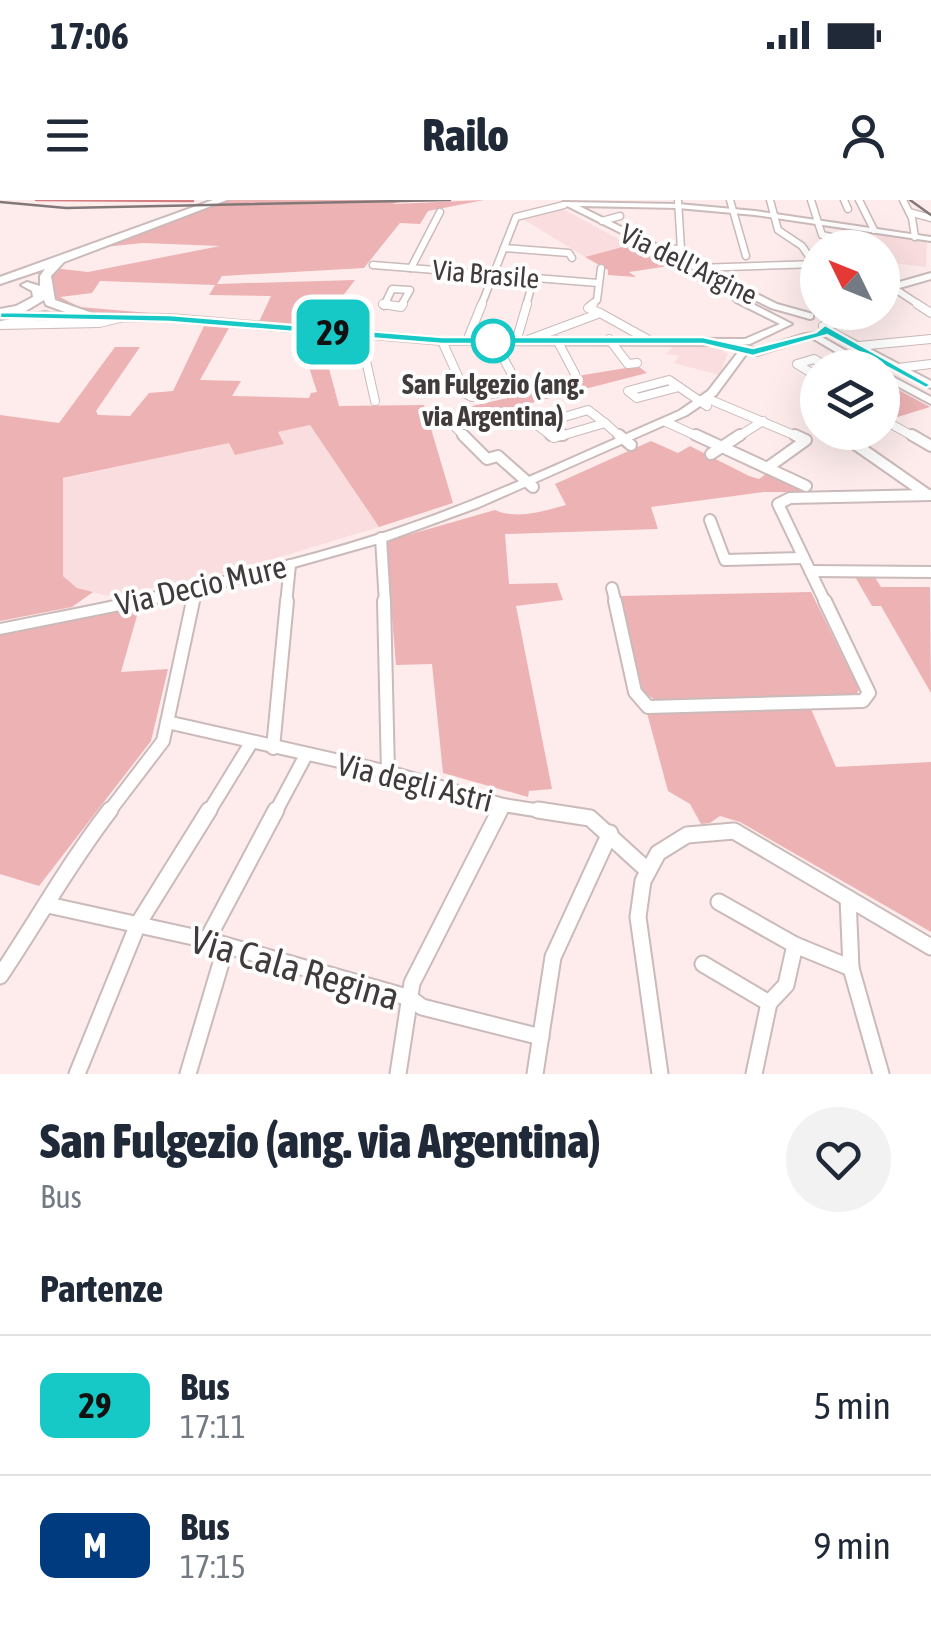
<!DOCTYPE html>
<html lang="it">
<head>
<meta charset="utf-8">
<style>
  :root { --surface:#fff; --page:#f2f2f3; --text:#1f2937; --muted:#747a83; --line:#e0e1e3 }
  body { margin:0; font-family:"Asap Condensed",sans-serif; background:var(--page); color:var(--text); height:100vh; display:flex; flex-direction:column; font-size:38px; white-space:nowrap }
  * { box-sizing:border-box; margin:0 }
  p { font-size:32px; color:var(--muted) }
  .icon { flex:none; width:55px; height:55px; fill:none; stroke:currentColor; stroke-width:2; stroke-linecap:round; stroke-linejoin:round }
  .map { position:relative; height:874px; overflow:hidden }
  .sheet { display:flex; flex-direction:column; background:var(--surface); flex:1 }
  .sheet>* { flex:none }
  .badge { padding:0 20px; border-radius:15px; font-size:35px; line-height:65px }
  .needle { width:65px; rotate:313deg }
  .buttons { position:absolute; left:800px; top:30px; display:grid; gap:20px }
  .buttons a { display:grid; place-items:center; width:100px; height:100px; border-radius:50%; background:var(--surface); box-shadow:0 10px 40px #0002; font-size:50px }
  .map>.badge { position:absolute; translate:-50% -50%; box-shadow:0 0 0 5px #fff }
  h2 { padding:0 40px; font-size:38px; line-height:90px }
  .round { display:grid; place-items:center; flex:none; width:105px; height:105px; border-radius:52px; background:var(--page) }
  .head { display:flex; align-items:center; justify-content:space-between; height:170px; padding:0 40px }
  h1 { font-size:48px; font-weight:800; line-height:75px }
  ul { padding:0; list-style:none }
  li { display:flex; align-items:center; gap:30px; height:140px; padding:0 40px; border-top:2px solid var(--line) }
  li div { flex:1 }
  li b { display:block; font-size:38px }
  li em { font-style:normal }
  li .badge { min-width:110px; font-weight:700; text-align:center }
  .status { display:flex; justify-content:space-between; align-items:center; height:70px; padding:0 50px; background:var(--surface); direction:ltr }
  .status svg { height:28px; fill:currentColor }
  header { display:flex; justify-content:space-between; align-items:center; height:130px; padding:0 40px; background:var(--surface); font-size:45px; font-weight:800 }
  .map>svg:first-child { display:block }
</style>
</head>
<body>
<div class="status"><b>17:06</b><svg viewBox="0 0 49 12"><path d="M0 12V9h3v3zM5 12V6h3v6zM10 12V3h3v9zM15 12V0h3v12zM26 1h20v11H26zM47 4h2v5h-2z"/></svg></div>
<header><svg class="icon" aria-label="menu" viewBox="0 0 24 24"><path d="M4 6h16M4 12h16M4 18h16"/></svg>Railo<svg class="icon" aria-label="person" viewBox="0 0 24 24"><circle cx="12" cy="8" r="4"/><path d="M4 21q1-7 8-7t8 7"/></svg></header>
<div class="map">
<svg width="931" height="874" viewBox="0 0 931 874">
  <rect width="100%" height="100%" fill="#feecec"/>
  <g fill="#fadedf">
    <polygon points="561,8 630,45 585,57 523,19"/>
    <polygon points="847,26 927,39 926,67 883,62 882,48 853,47 847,40"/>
    <polygon points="674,145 718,148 728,154 719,175 674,163 679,156 666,154"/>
    <polygon points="310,225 379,327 207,379 106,396 77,388 63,376 62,279"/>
  </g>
  <g fill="#edb2b4">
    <polygon points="225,0 405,0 392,4 484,0 428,11 420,24 400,23 364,68 222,76 217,84 355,80 318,128 259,122 271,96 209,95 215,85 100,81 92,93 60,97 79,107 150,113 142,114 74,111 52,101 47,74 53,68 88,72 220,46 143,43 104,47"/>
    <polygon points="630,45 669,66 629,72 636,77 608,75 608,70 585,57"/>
    <polygon points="204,126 229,128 200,180 241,181 232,196 309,198 311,193 317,192 298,133 320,135 339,206 424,205 453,303 379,327 310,225 278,232 284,244 235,255 229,243 63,278 63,376 77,388 93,392 72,407 0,421 0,215 59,223 115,147 140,147 96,211 98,215 130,216 149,193 173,191"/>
    <polygon points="638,166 647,173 534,202 518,211 484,218 472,206 530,193 529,184"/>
    <polygon points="893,187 930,207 891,219 883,214 883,190"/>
    <path d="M 651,241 L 678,253 L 690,246 L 749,276 L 759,279 L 769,272 L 813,292 L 764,292 L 651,307 L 658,329 L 505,334 L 509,384 L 557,383 L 563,400 L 516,406 L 552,589 L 529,591 L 528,597 L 443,573 L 432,464 L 396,465 L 386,345 L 390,340 L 495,310 C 517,320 543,311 566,305 L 555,284 Z"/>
    <polygon points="873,374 881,387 930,387 931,493 881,406 872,406 854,375"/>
    <polygon points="811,392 859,489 856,496 658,502 643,492 620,396"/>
    <polygon points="140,405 121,472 168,469 151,541 39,686 0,674 0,432"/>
    <polygon points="811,509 836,567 931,562 931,732 740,622 720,616 710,623 701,624 690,604 668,591 647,513"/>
  </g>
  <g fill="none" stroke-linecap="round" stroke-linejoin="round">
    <polyline stroke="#d57c81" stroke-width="2.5" points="36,0 193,1"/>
    <defs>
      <g id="street-far4">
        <polyline points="730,0 746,56"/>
        <polyline points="770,0 778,30 802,46 814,64"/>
        <polyline points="811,0 822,35 839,39 848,48"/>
        <polyline points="844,0 848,9"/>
        <polyline points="859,0 874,30"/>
        <polyline points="903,0 912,18 915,37"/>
        <polyline points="909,12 931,18"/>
        <polyline points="602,21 620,16"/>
        <polyline points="504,48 569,53 572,58"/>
        <polyline points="656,48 681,49 678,0"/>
        <polyline points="373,65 598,83"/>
        <polyline points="411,68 440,12"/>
        <polyline points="697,68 818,64"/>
        <polyline points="882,73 892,87 921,106"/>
        <polyline points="384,106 392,89 410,90 401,106"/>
        <polyline points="481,106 516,17 564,5"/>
        <polyline points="526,106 534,77"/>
        <polyline points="590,106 597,100 601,68"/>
      </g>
      <g id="street-far3">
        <polyline points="383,104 401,107 403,104"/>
        <polyline points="593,104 588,108 600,113"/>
        <polyline points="917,104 931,113"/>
        <polyline points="0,125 99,123 124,117"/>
        <polyline points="823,126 871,116"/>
        <polyline points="360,134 375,201"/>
        <polyline points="518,135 527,104"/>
        <polyline points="609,139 628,164 637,163"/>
        <polyline points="528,140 600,113 647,139"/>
        <polyline points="557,140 575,174"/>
        <polyline points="442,141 466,194 472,197 520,189 494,141"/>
        <polyline points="467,141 482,104"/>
        <polyline points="859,146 931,139"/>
        <polyline points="898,168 931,164"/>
        <polyline points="818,177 797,164 814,159 829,168"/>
        <polyline points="679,187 637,198 628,191 669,180 707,206"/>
        <polyline points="706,198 801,238"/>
        <polyline points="882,219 916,238"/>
        <polyline points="666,222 701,238"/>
        <polyline points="605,223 622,238"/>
        <polyline points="456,228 466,238"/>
        <polyline points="837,232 846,238"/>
        <polyline points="554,238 537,225 588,210 605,223"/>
        <polyline points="554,238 605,223"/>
        <polyline points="736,238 763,221"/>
      </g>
      <g id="street-far2">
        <polyline points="463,235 487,259 498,256 533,287"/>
        <polyline points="551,235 563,235"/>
        <polyline points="619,235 631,245"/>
        <polyline points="696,235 806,286"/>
        <polyline points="842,235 928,295"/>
        <polyline points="912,235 931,246"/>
        <polyline points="711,254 740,235"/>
        <polyline points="767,268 806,240 795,235"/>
        <polyline points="710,320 725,360 803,358"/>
        <polyline points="381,338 385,404"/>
        <polyline points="810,371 931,372"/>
        <polyline points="612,388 616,404"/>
        <polyline points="192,404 195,390"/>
        <polyline points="286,404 290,365"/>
        <polyline points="826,404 778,304 790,298 931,295"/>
      </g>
      <g id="street-far1">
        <polyline points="384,401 388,572"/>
        <polyline points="615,401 635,492 648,507 863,501 869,493 825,401"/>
        <polyline points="167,522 388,572 503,605 554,613"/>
        <polyline points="273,548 287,401"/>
        <polyline points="108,613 163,541 193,401"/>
        <polyline points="208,613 251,543"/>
        <polyline points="275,613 306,555"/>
        <polyline points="499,613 503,605"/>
      </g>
      <g id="street">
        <polyline points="538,610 590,618 646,669"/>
        <polyline points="848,698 851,768 881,874"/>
        <polyline points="719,702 795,745 851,768"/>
        <polyline points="48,705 207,740 410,798 422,807 541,837"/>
        <polyline points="207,740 276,610"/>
        <polyline points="703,764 769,803"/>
        <path d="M 0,776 C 37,721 69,663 110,610"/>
        <polyline points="77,874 138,724 209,610"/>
        <polyline points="188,874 226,746"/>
        <polyline points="398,874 412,783 500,610"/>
        <polyline points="535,874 553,757 610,633"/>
        <polyline points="660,874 638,717 643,681 658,653 687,635 734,631 931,747"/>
        <polyline points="754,874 769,803 786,785 795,745"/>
      </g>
      <g id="secondary">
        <polygon points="563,2 678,4 755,11 931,37 931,41 755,15 678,8 579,6 777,104 813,114 813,118 810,119 771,108 567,6 560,6"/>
        <polygon points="931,73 931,79 882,93 882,87"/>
        <path d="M 739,97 L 792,124 L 750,144 L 740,145 L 757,149 L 805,134 L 815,133 L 876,168 L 863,168 L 812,138 L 757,155 L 747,153 L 716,195 L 687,215 L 479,307 L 386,341 L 195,395 L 0,434 L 0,424 C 127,399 254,374 377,335 C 481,302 579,254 679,211 L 708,191 L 739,151 L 733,149 L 733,145 L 442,144 L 170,121 L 0,119 L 0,113 L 170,115 L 442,138 L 745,139 L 780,124 L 736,102 L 734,100 Z"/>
        <polygon points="822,127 828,127 931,181 931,188 822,131"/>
        <polygon points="882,171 931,197 931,204 882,178"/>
      </g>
      <g id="highway">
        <polygon points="213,0 227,0 64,62 51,76 55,100 95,114 95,120 87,120 46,105 44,100 24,112 0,117 0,109 16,106 33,97 32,91 21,85 27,82 40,86 40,76 45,69 0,84 0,77"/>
        <polygon points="45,112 49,113 49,119 7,125 1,121"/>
      </g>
    </defs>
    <use href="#street-far4" stroke="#cbbaba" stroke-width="9"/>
    <use href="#street-far3" stroke="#cbbaba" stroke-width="10"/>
    <use href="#street-far2" stroke="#cbbaba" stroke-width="14"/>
    <use href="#street-far1" stroke="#cbbaba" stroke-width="16"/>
    <use href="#street" stroke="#cbbaba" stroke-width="19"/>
    <use href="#secondary" stroke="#cbbaba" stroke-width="4"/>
    <use href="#highway" stroke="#cbbaba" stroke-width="4"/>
    <use href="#street-far4" stroke="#fff" stroke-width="6"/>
    <use href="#street-far3" stroke="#fff" stroke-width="8"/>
    <use href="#street-far2" stroke="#fff" stroke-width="10"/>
    <use href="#street-far1" stroke="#fff" stroke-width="12"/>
    <use href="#street" stroke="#fff" stroke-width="15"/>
    <use href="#secondary" fill="#fff" fill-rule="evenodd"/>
    <use href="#highway" fill="#fff" fill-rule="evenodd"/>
    <g stroke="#837878" stroke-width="2.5">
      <polyline points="910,0 931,15"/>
      <polyline points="0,2 66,8 450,0"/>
    </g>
  </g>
  <polygon fill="#16c9c6" stroke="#fff" stroke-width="2.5" points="0,112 170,115 442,137 703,137 753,148 816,132 825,125 931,185 926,188 827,135 753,156 703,144 442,144 170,122 0,118"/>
  <circle fill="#fff" stroke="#16c9c6" stroke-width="5" cx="493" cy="141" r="20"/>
  <g text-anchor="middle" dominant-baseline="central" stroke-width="8" stroke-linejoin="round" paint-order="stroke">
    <g font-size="28" fill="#423b3b" stroke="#fefefe">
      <text transform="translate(689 64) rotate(26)">Via dell'Argine</text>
      <text transform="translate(486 74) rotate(5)">Via Brasile</text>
    </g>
    <g font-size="28" font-weight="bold" fill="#423b3b" stroke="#fefefe">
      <text x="493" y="184">San Fulgezio (ang.<tspan x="493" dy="32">via Argentina)</tspan></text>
    </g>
    <g font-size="32" fill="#423b3b" stroke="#fefefe">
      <text transform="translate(201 385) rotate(-13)">Via Decio Mure</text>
      <text transform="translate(415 582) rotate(14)">Via degli Astri</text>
    </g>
    <g font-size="38" fill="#423b3b" stroke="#fefefe">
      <text transform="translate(295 768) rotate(16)">Via Cala Regina</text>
    </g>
  </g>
</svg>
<div class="buttons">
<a><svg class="needle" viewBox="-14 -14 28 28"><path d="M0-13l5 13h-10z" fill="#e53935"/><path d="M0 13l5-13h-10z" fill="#747a83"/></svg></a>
<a><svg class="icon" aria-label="layers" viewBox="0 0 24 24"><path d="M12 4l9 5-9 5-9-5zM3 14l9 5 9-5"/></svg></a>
</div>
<b class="badge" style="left:333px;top:132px;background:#16c9c6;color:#111">29</b>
</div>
<section class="sheet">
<div class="head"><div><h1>San Fulgezio (ang. via Argentina)</h1><p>Bus</p></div><a class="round"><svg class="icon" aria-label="heart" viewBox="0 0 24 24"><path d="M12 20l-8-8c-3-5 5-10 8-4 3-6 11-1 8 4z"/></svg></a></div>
<h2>Partenze</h2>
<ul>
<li><span class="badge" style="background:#16c9c6;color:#111">29</span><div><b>Bus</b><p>17:11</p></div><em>5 min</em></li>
<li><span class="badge" style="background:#003b80;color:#fff">M</span><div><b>Bus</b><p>17:15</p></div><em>9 min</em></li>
</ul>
</section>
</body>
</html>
